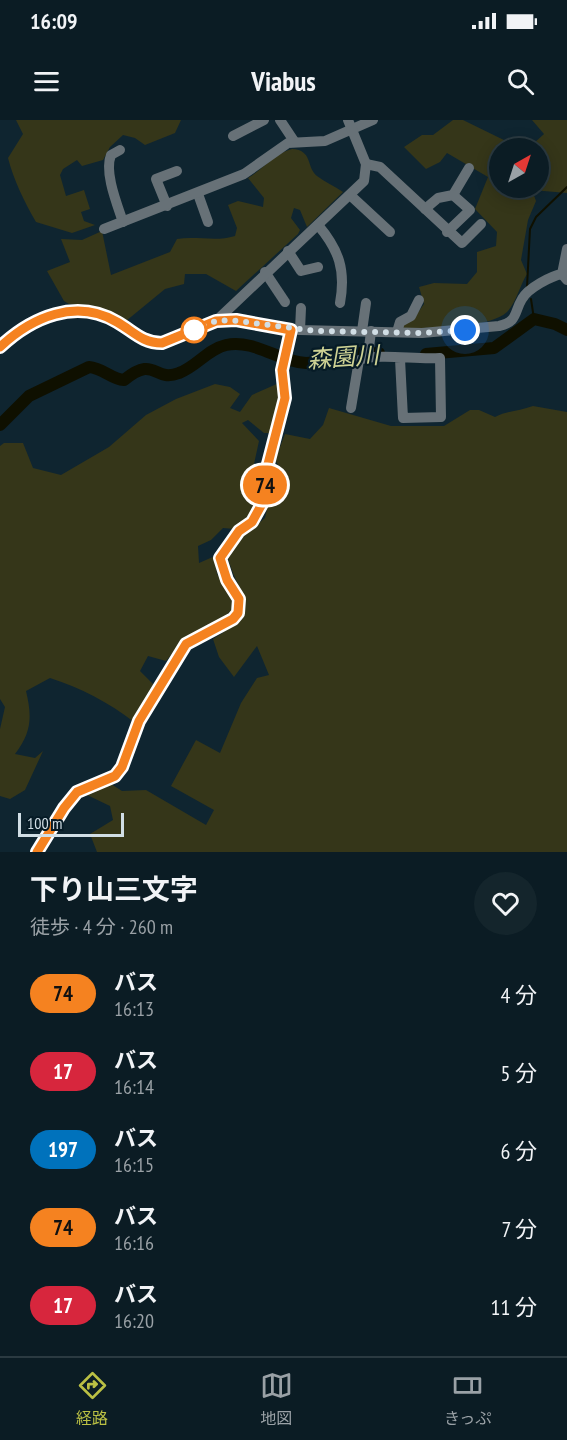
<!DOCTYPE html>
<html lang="ja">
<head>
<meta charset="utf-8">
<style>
  :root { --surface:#0b1c24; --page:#14252c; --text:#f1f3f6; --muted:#9aa1a6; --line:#2b3a41; --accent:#bbc044 }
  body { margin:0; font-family:"PT Sans Narrow","Noto Sans JP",sans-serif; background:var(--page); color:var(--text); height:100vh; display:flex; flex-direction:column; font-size:22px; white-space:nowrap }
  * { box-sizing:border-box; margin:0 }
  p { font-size:20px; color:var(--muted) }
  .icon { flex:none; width:33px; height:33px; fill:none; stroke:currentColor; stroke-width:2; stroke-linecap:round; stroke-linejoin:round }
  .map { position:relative; height:732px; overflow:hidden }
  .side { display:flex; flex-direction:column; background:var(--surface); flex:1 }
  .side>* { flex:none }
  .badge { padding:0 12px; border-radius:20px; font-size:21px; line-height:39px }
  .needle { width:39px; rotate:39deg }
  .tools { position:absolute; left:489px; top:18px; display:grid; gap:12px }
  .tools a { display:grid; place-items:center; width:60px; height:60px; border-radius:50%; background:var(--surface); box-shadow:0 3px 15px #0003,0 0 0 2px var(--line); font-size:30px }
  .scale { position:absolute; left:18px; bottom:15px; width:106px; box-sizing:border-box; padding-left:6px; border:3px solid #d1dee5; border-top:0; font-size:16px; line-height:21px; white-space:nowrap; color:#d1dee5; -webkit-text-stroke:4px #061b26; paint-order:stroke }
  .you { position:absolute; width:30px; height:30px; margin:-15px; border:4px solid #fff; border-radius:50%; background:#1a73e8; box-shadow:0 0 0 9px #1a73e833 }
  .map>.badge { position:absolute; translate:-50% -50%; box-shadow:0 0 0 3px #fff }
  .round { display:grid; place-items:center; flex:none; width:63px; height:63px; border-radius:32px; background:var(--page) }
  .overview { display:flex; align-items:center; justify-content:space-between; height:102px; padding:0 30px }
  h1 { font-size:28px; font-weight:700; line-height:45px }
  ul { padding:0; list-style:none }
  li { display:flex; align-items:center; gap:18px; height:78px; padding:0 30px }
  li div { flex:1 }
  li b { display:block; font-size:22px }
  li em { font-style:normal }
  li .badge { min-width:66px; font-weight:700; text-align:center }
  .status { display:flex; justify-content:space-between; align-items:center; height:42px; padding:0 30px; background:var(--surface); direction:ltr }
  .status svg { height:16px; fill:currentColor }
  header { display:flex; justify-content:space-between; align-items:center; height:78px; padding:0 30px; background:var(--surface); font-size:27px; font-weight:700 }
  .dock { display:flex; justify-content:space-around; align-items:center; height:84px; border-top:2px solid var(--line); background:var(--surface); font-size:16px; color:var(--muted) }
  .dock a { display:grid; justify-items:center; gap:3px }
  .dock .on { color:var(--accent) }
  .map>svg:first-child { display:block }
</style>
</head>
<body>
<div class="status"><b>16:09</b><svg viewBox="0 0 49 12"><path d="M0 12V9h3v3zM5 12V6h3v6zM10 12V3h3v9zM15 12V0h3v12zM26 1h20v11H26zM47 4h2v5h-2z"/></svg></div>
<header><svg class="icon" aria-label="menu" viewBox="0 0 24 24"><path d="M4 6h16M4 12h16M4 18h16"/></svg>Viabus<svg class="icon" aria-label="search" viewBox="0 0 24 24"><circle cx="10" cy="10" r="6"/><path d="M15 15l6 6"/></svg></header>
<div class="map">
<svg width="567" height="732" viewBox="0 0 567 732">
  <rect width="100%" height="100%" fill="#0f2530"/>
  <g fill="#353619" fill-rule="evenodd">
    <path d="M 16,0 L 181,0 L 175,13 L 145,25 L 135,18 L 123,15 L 110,27 L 103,40 L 82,46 L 77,40 L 63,49 L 60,55 L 66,76 L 84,70 L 90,89 L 81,92 L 84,101 L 95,105 L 72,113 L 36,102 C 24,81 14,61 8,38 L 23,14 Z"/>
    <path d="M 453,0 L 463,0 L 516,26 L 533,24 L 544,14 L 532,0 L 567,0 L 567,73 L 532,70 L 536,81 L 528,100 L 521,140 L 527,154 C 520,165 516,183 507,192 C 489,209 426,208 402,208 L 404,203 L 414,198 L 424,184 L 419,167 L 434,163 L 467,164 L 477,152 L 477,132 L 496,126 L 497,112 L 475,89 L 488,57 L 447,33 L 440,42 L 426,49 L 404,27 L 422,15 L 433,15 ZM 500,28 L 538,28 L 538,68 L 500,68 Z"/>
    <path d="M 292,29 C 313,30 306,47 317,56 C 325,62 334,66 343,72 L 307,107 L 300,90 L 294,88 L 291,98 L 300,110 L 298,114 L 236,171 L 206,154 L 185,154 L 184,164 L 165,169 L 126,201 L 91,185 L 69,184 L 64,181 L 47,151 L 70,142 L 61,119 L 82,120 L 102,111 L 111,155 L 170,132 L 177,119 C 197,116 217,122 235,116 L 237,108 L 228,85 L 238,81 L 263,87 L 264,78 L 248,58 C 263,49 275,33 292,29 Z"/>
    <path d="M 279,263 L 279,283 L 272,313 L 264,313 L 248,300 L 242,303 L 259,321 L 254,344 L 262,349 C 258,379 259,388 235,409 L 223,408 L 211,420 L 198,426 L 199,443 L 215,436 L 217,454 L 235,479 L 234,488 L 222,499 L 184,519 L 166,541 L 148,536 L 140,551 L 154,565 L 134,602 C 108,582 81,568 50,558 L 26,571 C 32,596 32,612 15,634 L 35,638 L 43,631 L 25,670 L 10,679 L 0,676 L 0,609 L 5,587 L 0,579 L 0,326 L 4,323 L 23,323 L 33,348 L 61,355 L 109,327 L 146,295 L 176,279 L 215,264 L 230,267 L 240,274 L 230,288 L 240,292 L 252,275 Z"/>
    <path d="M 533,286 L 567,292 L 567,732 L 97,732 L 90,714 L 113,700 L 110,686 L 85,674 L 111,664 L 122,671 L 146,670 L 206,705 L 214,690 L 171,666 L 196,620 L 220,633 L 241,583 L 257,558 L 269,555 L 257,526 L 234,557 L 219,537 L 213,519 C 266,487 240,482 228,438 L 243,416 L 265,398 L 271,371 L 284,355 L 275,340 L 285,314 L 310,319 L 323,305 L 329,288 L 391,306 L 444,306 L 470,290 L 479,290 L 495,297 C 507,291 519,291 533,286 Z"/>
  </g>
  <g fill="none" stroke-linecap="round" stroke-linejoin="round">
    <g stroke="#0f1000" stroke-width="2">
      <polyline points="527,167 530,109 536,97 567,67"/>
      <polyline points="531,179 534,199"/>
    </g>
    <g stroke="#0f1000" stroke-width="12">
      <polyline points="426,234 494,228 534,199 555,204 567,210"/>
      <path d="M 0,305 L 29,276 L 89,247 C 103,248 111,259 124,260 C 156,234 153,263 179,253 C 196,247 208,229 226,225 C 255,219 279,242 306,243 C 319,243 330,236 342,234 C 354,233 367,233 379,233"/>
    </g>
    <g stroke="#677177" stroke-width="10">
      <polyline points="280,0 294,21"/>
      <polyline points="233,16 264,0"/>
      <path d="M 120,30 L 111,35 C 104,52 117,84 123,102"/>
      <polyline points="366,44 380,47 462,123 481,104"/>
      <polyline points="198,74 208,102"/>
      <polyline points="350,75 390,112"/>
      <polyline points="167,86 156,59 177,51"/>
      <polyline points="425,89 438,78 453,75 469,48"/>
      <path d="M 318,105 C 339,130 346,150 340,183"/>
      <polyline points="104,109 244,54 288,23 325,21 373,0"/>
      <polyline points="447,112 470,90 453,75"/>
      <polyline points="567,129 562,154 567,160"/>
      <polyline points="288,131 301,151 318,147"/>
      <polyline points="265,152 285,182"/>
      <polyline points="216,201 364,61 366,44 348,0"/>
      <polyline points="300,210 301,188"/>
      <polyline points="362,211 366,183"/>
      <polyline points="397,212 400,202 411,196 419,180"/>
      <path d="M 0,227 C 32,197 76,178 117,202 C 133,211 142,223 162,223 L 216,201 L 236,200 L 300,210 L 422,213 L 499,206 C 518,202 514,192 522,179 C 528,168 551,156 562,154"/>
      <polyline points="368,237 371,211"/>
      <path d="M 351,288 L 359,240 C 381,233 415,240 440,238 L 441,297 L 403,298 L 400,239"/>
      <polyline points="37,732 64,688 77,672 115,656 122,647 139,601 186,524 233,499 238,493 239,479 227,461 220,438 239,411 252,402 263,382 268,344 285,278 282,250 291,210"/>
    </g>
  </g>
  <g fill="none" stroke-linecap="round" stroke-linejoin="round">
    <defs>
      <path id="line" d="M 0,227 C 32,197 76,178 117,202 C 133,211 142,223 162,223 L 216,201 L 236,200 L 291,210 L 282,250 L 285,278 L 268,344 L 263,382 L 252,402 L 239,411 L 220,438 L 227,460 L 239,479 L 238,493 L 233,499 L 186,524 L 139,601 L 122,647 L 115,656 L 77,672 L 64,688 L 37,732"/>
    </defs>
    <use href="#line" stroke="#fff" stroke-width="14"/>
    <use href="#line" stroke="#f58220" stroke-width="9"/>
    <polyline stroke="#d1dee5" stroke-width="6" stroke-dasharray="0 10.8" points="194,210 216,201 230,200 316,211 422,213 465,210"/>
  </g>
  <circle fill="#fff" stroke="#f58220" stroke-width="3" cx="194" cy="210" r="12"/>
  <g text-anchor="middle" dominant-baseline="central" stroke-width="4.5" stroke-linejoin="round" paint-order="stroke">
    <g font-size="24" font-style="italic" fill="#ced294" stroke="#061b26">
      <text transform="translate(343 237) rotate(-4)">森園川</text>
    </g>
  </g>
</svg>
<div class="tools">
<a><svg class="needle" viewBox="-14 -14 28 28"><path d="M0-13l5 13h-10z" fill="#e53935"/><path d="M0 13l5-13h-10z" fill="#9aa1a6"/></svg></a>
</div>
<div class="scale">100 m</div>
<div class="you" style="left:465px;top:210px"></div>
<b class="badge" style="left:265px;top:365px;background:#f58220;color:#111">74</b>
</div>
<section class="side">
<div class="overview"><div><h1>下り山三文字</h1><p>徒歩 · 4 分 · 260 m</p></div><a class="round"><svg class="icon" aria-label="heart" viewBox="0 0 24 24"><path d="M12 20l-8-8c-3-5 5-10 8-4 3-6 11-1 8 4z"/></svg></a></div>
<ul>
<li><span class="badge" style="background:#f58220;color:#111">74</span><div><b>バス</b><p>16:13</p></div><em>4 分</em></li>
<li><span class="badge" style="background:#d7263d;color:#fff">17</span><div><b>バス</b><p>16:14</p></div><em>5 分</em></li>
<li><span class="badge" style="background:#0072bc;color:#fff">197</span><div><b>バス</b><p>16:15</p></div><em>6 分</em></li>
<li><span class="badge" style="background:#f58220;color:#111">74</span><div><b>バス</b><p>16:16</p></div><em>7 分</em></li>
<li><span class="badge" style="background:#d7263d;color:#fff">17</span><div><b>バス</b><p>16:20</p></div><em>11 分</em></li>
</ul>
</section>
<nav class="dock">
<a class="on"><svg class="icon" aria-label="directions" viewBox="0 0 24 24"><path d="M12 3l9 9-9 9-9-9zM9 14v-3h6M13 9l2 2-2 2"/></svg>経路</a>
<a><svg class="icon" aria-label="map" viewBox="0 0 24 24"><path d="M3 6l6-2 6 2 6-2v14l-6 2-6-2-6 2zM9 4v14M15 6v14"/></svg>地図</a>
<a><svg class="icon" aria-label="tickets" viewBox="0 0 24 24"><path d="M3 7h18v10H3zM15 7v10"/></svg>きっぷ</a>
</nav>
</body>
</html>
